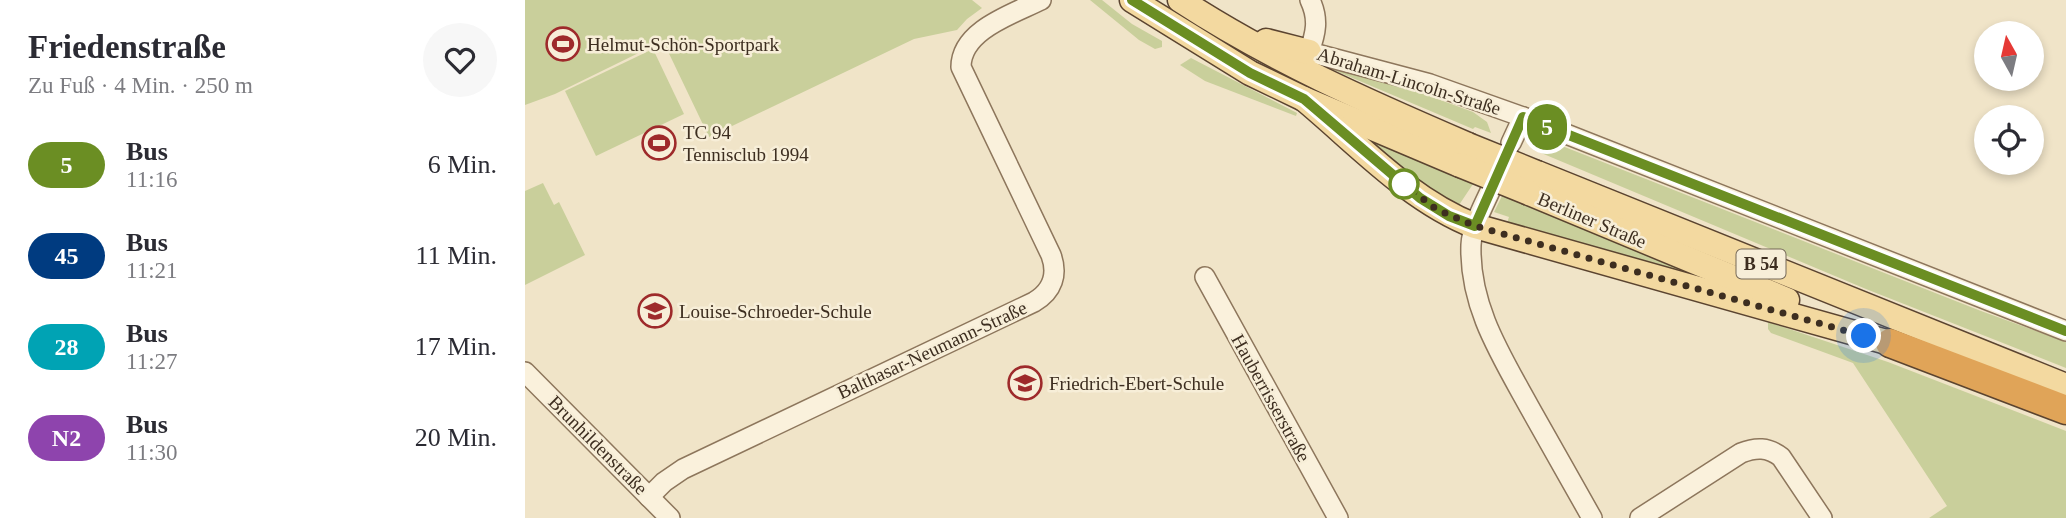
<!DOCTYPE html>
<html lang="de">
<head>
<meta charset="utf-8">
<style>
  :root { --surface:#fff; --page:#f7f7f7; --text:#2b2b33; --muted:#7c7c81 }
  body { margin:0; font-family:Georgia,serif; background:var(--page); color:var(--text); height:100vh; display:flex; flex-direction:column; font-size:26px; white-space:nowrap }
  * { box-sizing:border-box; margin:0 }
  p { font-size:23px; color:var(--muted) }
  .icon { flex:none; width:38px; height:38px; fill:none; stroke:currentColor; stroke-width:2; stroke-linecap:round; stroke-linejoin:round }
  .map { position:relative; flex:1; overflow:hidden }
  .side { display:flex; flex-direction:column; background:var(--surface); width:525px }
  .side>* { flex:none }
  .badge { padding:0 14px; border-radius:23px; font-size:24px; line-height:46px }
  .needle { width:46px; rotate:352deg }
  .controls { position:absolute; left:1449px; top:21px; display:grid; gap:14px }
  .controls a { display:grid; place-items:center; width:70px; height:70px; border-radius:50%; background:var(--surface); box-shadow:0 4px 10px #0003; font-size:35px }
  .you { position:absolute; width:35px; height:35px; margin:-18px; border:5px solid #fff; border-radius:50%; background:#1a73e8; box-shadow:0 0 0 10px #1a73e833 }
  .map>.badge { position:absolute; translate:-50% -50%; box-shadow:0 0 0 4px #fff }
  .round { display:grid; place-items:center; flex:none; width:74px; height:74px; border-radius:37px; background:var(--page) }
  .headline { display:flex; align-items:center; justify-content:space-between; height:119px; padding:0 28px }
  h1 { font-size:33px; font-weight:600; line-height:52px }
  ul { padding:0; list-style:none }
  li { display:flex; align-items:center; gap:21px; height:91px; padding:0 28px }
  li div { flex:1 }
  li b { display:block; font-size:26px }
  li em { font-style:normal }
  li .badge { min-width:77px; font-weight:700; text-align:center }
  main { display:flex; flex:1; min-height:0 }
  .map>svg:first-child { display:block }
</style>
</head>
<body>
<main>
<section class="side">
<div class="headline"><div><h1>Friedenstraße</h1><p>Zu Fuß · 4 Min. · 250 m</p></div><a class="round"><svg class="icon" aria-label="heart" viewBox="0 0 24 24"><path d="M12 20l-8-8c-3-5 5-10 8-4 3-6 11-1 8 4z"/></svg></a></div>
<ul>
<li><span class="badge" style="background:#6b8e23;color:#fff">5</span><div><b>Bus</b><p>11:16</p></div><em>6 Min.</em></li>
<li><span class="badge" style="background:#003b80;color:#fff">45</span><div><b>Bus</b><p>11:21</p></div><em>11 Min.</em></li>
<li><span class="badge" style="background:#00a3b4;color:#fff">28</span><div><b>Bus</b><p>11:27</p></div><em>17 Min.</em></li>
<li><span class="badge" style="background:#8e44ad;color:#fff">N2</span><div><b>Bus</b><p>11:30</p></div><em>20 Min.</em></li>
</ul>
</section>
<div class="map">
<svg width="1541" height="518" viewBox="0 0 1541 518">
  <rect width="100%" height="100%" fill="#f0e4c8"/>
  <g fill="#c9cf9b">
    <polygon points="0,0 447,0 457,8 442,19 432,30 389,39 184,137 138,41 30,94 0,105"/>
    <polygon points="565,0 577,0 607,24 637,41 637,47 630,49 614,40"/>
    <polygon points="128,49 159,114 71,156 40,91"/>
    <polygon points="666,58 772,113 771,116 680,81 655,65"/>
    <polygon points="785,60 880,87 948,112 962,122 966,133 950,127 948,129"/>
    <polygon points="815,123 929,176 948,184 930,211"/>
    <polygon points="1021,144 1032,144 1456,311 1541,342 1541,368 1341,289 1009,150"/>
    <polygon points="18,183 29,205 34,202 60,255 0,285 0,191"/>
    <polygon points="977,196 1000,205 1002,204 1240,298 980,229 984,217 969,212"/>
    <polygon points="1243,322 1363,362 1541,431 1541,518 1404,518 1422,506 1328,363 1246,333 1243,329"/>
  </g>
  <g fill="none" stroke-linecap="round" stroke-linejoin="round">
    <defs>
      <g id="minor">
        <path d="M 785,0 C 794,19 791,33 784,52 L 905,84 L 998,117 L 1541,331"/>
        <polyline points="986,143 998,117"/>
        <path d="M 966,189 C 958,207 947,226 946,245 C 944,307 977,357 1006,410 C 1026,446 1047,482 1067,518"/>
        <polyline points="680,277 813,518"/>
        <polyline points="0,372 145,518"/>
        <path d="M 124,497 L 139,482 L 158,469 L 509,302 C 528,291 533,274 526,255 L 436,67 C 436,30 488,14 516,0"/>
        <path d="M 1115,518 L 1216,453 C 1231,447 1243,447 1256,457 L 1297,518"/>
      </g>
      <g id="major">
        <polyline points="607,0 725,73 779,99 935,165"/>
        <path d="M 655,0 C 747,60 843,102 943,145"/>
        <polyline points="741,41 784,52"/>
        <path d="M 779,99 C 833,144 884,200 950,226 L 1365,343"/>
        <polyline points="1012,173 1541,386"/>
        <polyline points="1004,193 1262,300"/>
      </g>
      <polyline id="highway" points="1365,343 1541,410"/>
    </defs>
    <use href="#minor" stroke="#8d765c" stroke-width="22"/>
    <use href="#major" stroke="#5b4430" stroke-width="27"/>
    <use href="#highway" stroke="#5b4430" stroke-width="31"/>
    <use href="#minor" stroke="#faf1dc" stroke-width="19"/>
    <use href="#major" stroke="#f3d9a0" stroke-width="24"/>
    <use href="#highway" stroke="#e0a458" stroke-width="28"/>
    <defs>
      <g id="major-bridge">
        <polyline points="943,145 1012,173"/>
        <polyline points="935,165 1004,193"/>
      </g>
    </defs>
    <use href="#major-bridge" stroke="#5b4430" stroke-width="27" stroke-linecap="butt"/>
    <use href="#major-bridge" stroke="#f3d9a0" stroke-width="24"/>
  </g>
  <g fill="none" stroke-linecap="round" stroke-linejoin="round">
    <defs>
      <polyline id="line" points="607,0 725,73 779,99 895,198 924,216 950,226 998,117 1541,331"/>
    </defs>
    <use href="#line" stroke="#fff" stroke-width="16"/>
    <use href="#line" stroke="#6b8e23" stroke-width="10"/>
    <polyline stroke="#3d2e20" stroke-width="7" stroke-dasharray="0 12.6" points="879,184 911,209 950,226 1339,336"/>
  </g>
  <defs>
    <symbol id="stadium-ring" viewBox="-11 -11 22 22"><circle r="9.5" fill="#f7eed8" stroke="#9e2a2b" stroke-width="1.5"/><path d="M0-5a6.5 5 0 1 0 0 10a6.5 5 0 1 0 0-10ZM-3.5-1.8h7v3.6h-7Z" fill="#9e2a2b"/></symbol>
    <symbol id="school-ring" viewBox="-11 -11 22 22"><circle r="9.5" fill="#f7eed8" stroke="#9e2a2b" stroke-width="1.5"/><path d="M0-5L7-2L0 1L-7-2ZM-4 1L0 2.5L4 1V4Q0 6-4 4Z" fill="#9e2a2b"/></symbol>
  </defs>
  <g fill-rule="evenodd">
    <use href="#stadium-ring" x="19" y="25" width="38" height="38"/>
    <use href="#stadium-ring" x="115" y="124" width="38" height="38"/>
    <use href="#school-ring" x="111" y="292" width="38" height="38"/>
    <use href="#school-ring" x="481" y="364" width="38" height="38"/>
  </g>
  <circle fill="#fff" stroke="#6b8e23" stroke-width="3.5" cx="879" cy="184" r="14"/>
  <g text-anchor="middle" dominant-baseline="central" stroke-width="5" stroke-linejoin="round" paint-order="stroke">
    <rect fill="#f7eed8" stroke="#756857" stroke-width="2" x="1211.5" y="249.5" width="49" height="29" rx="5"/>
    <g font-size="18" font-weight="bold" fill="#3d2e20">
      <text x="1236" y="264">B 54</text>
    </g>
    <g font-size="19" fill="#3d2e20" stroke="#f7eed8" text-anchor="start">
      <text x="62" y="44">Helmut-Schön-Sportpark</text>
      <text x="158" y="132">TC 94<tspan x="158" dy="22">Tennisclub 1994</tspan></text>
      <text x="154" y="311">Louise-Schroeder-Schule</text>
      <text x="524" y="383">Friedrich-Ebert-Schule</text>
    </g>
    <g font-size="19" fill="#3d2e20" stroke="#f7eed8">
      <text transform="translate(884 81) rotate(17)">Abraham-Lincoln-Straße</text>
      <text transform="translate(1067 220) rotate(23)">Berliner Straße</text>
      <text transform="translate(407 350) rotate(-25)">Balthasar-Neumann-Straße</text>
      <text transform="translate(746 398) rotate(61)">Hauberrisserstraße</text>
      <text transform="translate(73 445) rotate(45)">Brunhildenstraße</text>
    </g>
  </g>
</svg>
<div class="controls">
<a><svg class="needle" viewBox="-14 -14 28 28"><path d="M0-13l5 13h-10z" fill="#e53935"/><path d="M0 13l5-13h-10z" fill="#7c7c81"/></svg></a>
<a><svg class="icon" aria-label="locate" viewBox="0 0 24 24"><circle cx="12" cy="12" r="6"/><path d="M12 2v4M12 18v4M2 12h4M18 12h4"/></svg></a>
</div>
<div class="you" style="left:1339px;top:336px"></div>
<b class="badge" style="left:1022px;top:127px;background:#6b8e23;color:#fff">5</b>
</div>
</main>
</body>
</html>
